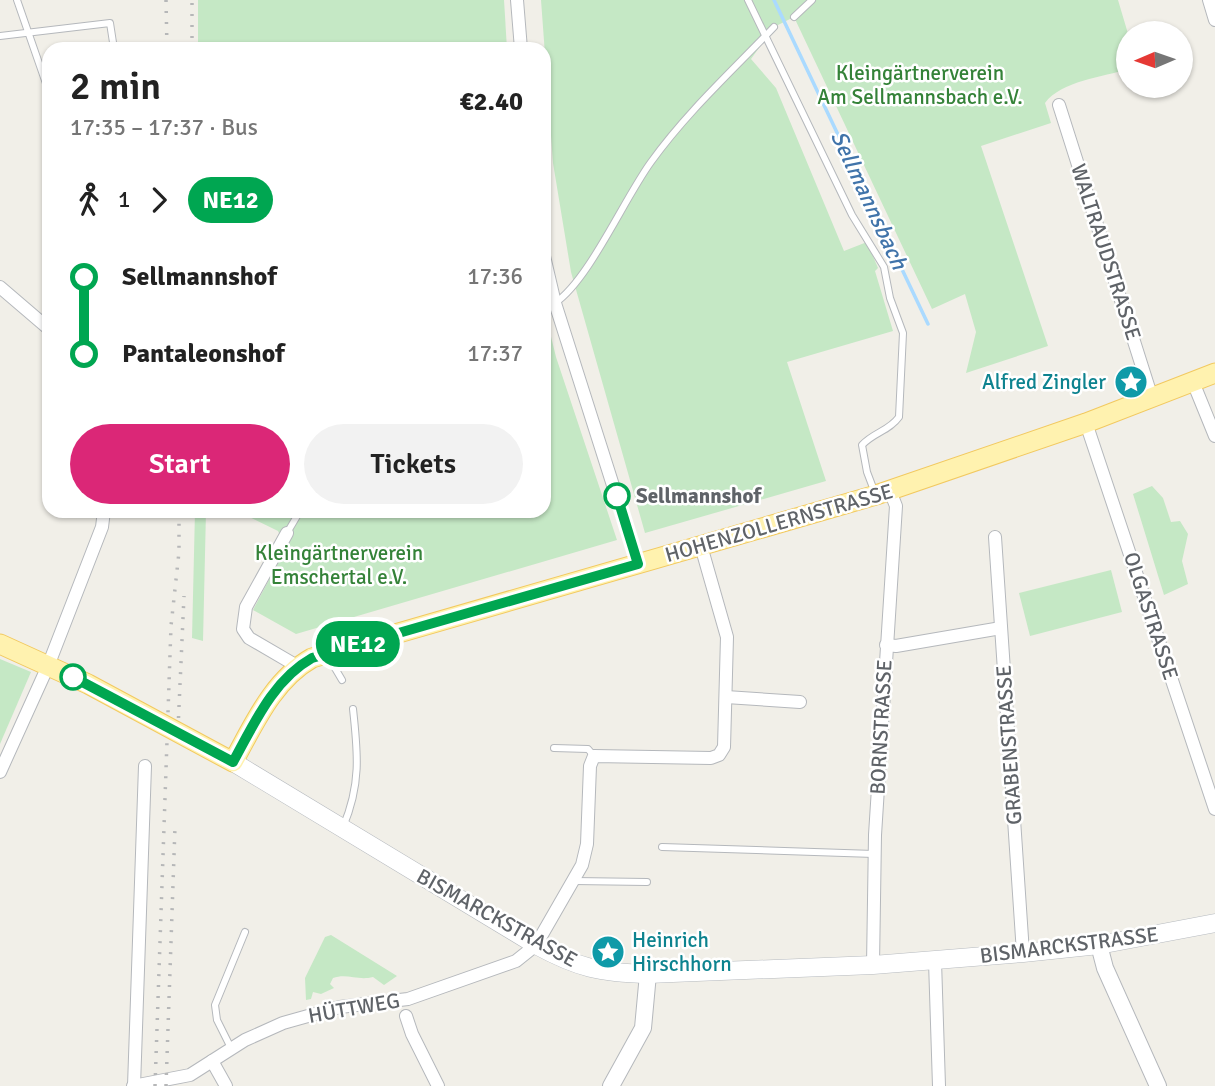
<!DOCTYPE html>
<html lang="en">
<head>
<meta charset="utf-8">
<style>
  :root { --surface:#fff; --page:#f2f2f2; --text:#222; --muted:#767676; --accent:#db2777 }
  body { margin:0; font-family:Signika,sans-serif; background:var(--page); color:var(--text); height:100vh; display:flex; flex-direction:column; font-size:26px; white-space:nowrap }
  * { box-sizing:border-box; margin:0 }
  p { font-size:23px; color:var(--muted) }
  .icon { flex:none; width:38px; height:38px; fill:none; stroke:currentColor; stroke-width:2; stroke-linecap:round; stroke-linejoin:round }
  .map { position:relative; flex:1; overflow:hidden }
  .details { position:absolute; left:42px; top:42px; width:509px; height:476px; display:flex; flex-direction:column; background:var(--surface); border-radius:21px; box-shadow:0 2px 5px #0004 }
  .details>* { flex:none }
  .badge { padding:0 14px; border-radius:23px; font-size:24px; line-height:46px }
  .needle { width:46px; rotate:268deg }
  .buttons { position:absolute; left:1116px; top:21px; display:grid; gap:14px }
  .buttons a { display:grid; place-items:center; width:77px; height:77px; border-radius:50%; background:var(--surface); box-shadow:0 2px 5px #0004; font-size:35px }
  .map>.badge { position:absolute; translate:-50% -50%; box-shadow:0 0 0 4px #fff }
  .legs { display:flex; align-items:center; gap:10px; height:77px; padding:0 28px; font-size:23px }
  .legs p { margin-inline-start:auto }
  .overview { display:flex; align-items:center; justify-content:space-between; height:119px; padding:0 28px }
  h1 { font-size:38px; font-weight:600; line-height:52px }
  .cta { display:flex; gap:14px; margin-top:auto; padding:14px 28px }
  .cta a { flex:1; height:80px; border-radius:42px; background:var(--accent); color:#fff; font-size:28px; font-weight:600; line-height:80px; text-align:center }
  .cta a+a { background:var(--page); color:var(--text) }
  ul { padding:0 28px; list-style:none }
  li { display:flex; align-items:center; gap:24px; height:77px; font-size:26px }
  li i { display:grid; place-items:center; width:10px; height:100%; margin:0 9px; background:currentColor }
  li i::after { content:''; width:18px; height:18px; margin:-9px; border:5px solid; border-radius:50%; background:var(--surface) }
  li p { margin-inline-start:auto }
  li:first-child i { background:linear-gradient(#0000 50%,currentColor 0) }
  li:last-child i { background:linear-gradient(currentColor 50%,#0000 0) }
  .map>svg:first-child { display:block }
</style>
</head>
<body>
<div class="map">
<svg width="1215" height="1086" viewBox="0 0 1215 1086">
  <rect width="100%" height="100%" fill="#f1efe8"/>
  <g fill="#c5e8c5">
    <polygon points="198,0 504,0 507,49 198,49"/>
    <path d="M 541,0 L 1118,0 L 1129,37 L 1129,69 C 1103,77 1061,81 1045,103 L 1051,123 L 981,146 L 1048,346 L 966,373 L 976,332 L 965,294 L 932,309 L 794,17 L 774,27 L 751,59 L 776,88 L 844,251 L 867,242 L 878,268 L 875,271 L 893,331 L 787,362 L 826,481 L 645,533 L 571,272 L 553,163 Z"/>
    <polygon points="544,308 556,357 617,540 296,634 253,610 286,548 278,531 237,511 544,511"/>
    <polygon points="1152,486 1163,498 1171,522 1180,521 1188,534 1182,561 1188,584 1164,595 1133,494"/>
    <polygon points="195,511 206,511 203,641 192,638"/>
    <polygon points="1111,570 1122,612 1030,636 1019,593"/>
    <polygon points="0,659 31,672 0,744"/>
    <path d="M 331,935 L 397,976 L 384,985 L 373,977 C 358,981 347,973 333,978 L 330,984 L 334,988 L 321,994 L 313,992 L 311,999 L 306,1000 L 305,978 L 325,937 Z"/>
  </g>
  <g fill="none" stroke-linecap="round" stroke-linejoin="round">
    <polyline stroke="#aadaff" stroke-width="3.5" points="774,0 928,324"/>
    <defs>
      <g id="service">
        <polyline points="17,0 49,92"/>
        <path d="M 748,0 L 852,215 L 884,267 L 890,298 L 903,333 L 899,417 C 889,431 874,432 862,445 L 867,472 L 875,493"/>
        <polyline points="794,17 812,0"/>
        <polyline points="0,36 110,23 114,49"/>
        <path d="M 555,303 C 589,280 624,199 651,162 C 687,112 732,71 774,27"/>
        <polyline points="287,533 300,511"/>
        <polyline points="329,658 342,680"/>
        <polyline points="554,748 588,749 594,756"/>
        <path d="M 343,827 C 361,785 358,754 353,709"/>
        <polyline points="662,847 874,854"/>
        <polyline points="574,881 647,882"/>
        <polyline points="231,1048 217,1020 215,1005 245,932"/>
      </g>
      <g id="minor">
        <polyline points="517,0 521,49"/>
        <polyline points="1209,0 1215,20"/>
        <polyline points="1059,105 1152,398"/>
        <polyline points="544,256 555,303 638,564"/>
        <polyline points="0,287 49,329"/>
        <polyline points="1193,382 1215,436"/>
        <polyline points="1086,423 1215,809"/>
        <polyline points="287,533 246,607 243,629 249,638 297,666"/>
        <polyline points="995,537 1023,953"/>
        <polyline points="886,645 896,646 1001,628"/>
        <polyline points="726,697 800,702"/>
        <polyline points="0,772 48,666 102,527 104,511"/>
        <polyline points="935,961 939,1086"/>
        <polyline points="873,965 875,835 896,506 890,491"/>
        <polyline points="406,1016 412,1034 438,1086"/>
        <polyline points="212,1061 226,1086"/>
        <polyline points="133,1086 190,1075 245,1040 283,1023 340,1007 408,999 516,961 536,945 582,865 587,844 590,766 594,756 711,758 719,755 724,747 727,637 701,546"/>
        <polyline points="134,1086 145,766"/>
      </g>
      <g id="tertiary">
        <polyline points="1099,945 1105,968 1158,1086"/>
        <polyline points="611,1086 643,1028 648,974"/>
      </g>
      <path id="secondary" d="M 233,762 L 536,945 C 578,968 601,973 648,974 L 873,965 L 1023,953 L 1099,945 L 1215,923"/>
      <path id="primary" d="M 0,644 L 88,684 L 233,762 C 254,724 273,680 312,658 L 876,495 L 1086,423 L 1215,373"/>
    </defs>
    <use href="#service" stroke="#b5b8bc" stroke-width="8"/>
    <use href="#minor" stroke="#b5b8bc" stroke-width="14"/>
    <use href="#tertiary" stroke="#b5b8bc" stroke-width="18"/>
    <use href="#secondary" stroke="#b6babf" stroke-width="19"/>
    <use href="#primary" stroke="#f2c960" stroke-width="21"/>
    <use href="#service" stroke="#fff" stroke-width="6"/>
    <use href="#minor" stroke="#fff" stroke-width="12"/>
    <use href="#tertiary" stroke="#fff" stroke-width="16"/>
    <use href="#secondary" stroke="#fff" stroke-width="18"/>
    <use href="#primary" stroke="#fff2af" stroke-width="19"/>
    <g stroke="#b6b7b8" stroke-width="3.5" stroke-dasharray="2 9" stroke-linecap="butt">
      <polyline points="166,0 167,49"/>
      <polyline points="192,49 192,0"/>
      <polyline points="178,729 184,596"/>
      <polyline points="155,1086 171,626 179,552 179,511"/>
      <polyline points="166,1086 175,827"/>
    </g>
  </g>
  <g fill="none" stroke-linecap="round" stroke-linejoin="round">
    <defs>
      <path id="line-1" d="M 73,677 L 233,762 C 254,724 273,680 312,658 L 638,564 L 617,496"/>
    </defs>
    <use href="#line-1" stroke="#fff" stroke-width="16"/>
    <use href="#line-1" stroke="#00a651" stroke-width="10"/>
  </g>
  <defs>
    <symbol id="sight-disc" viewBox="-11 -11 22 22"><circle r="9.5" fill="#0f9aa8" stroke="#fff"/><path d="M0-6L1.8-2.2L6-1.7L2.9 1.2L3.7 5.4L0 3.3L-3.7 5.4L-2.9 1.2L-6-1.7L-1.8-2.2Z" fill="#fff"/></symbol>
  </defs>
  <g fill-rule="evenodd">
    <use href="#sight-disc" x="1112" y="363" width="38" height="38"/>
    <use href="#sight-disc" x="589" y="933" width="38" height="38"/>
  </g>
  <g fill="#fff" stroke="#00a651" stroke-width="3.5">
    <circle cx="617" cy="496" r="12"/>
    <circle cx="73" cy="677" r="12"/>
  </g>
  <g text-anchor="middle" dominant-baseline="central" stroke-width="5" stroke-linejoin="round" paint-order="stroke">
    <g font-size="21" fill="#348238" stroke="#fff">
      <text x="920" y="73">Kleingärtnerverein<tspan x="920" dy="24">Am Sellmannsbach e.V.</tspan></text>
      <text x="339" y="553">Kleingärtnerverein<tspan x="339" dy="24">Emschertal e.V.</tspan></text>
    </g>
    <g font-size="21" fill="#5f6368" stroke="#fff">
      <text transform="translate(1106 252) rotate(72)">WALTRAUDSTRASSE</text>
      <text transform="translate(779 523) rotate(-16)">HOHENZOLLERNSTRASSE</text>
      <text transform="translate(1151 616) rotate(72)">OLGASTRASSE</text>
      <text transform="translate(881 727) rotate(-87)">BORNSTRASSE</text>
      <text transform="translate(1009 745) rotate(-94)">GRABENSTRASSE</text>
      <text transform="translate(497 918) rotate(29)">BISMARCKSTRASSE</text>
      <text transform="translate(1069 945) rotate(-7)">BISMARCKSTRASSE</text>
      <text transform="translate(354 1008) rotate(-10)">HÜTTWEG</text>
    </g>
    <g font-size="21" fill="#0d838f" stroke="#fff" text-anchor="end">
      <text x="1106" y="382">Alfred Zingler</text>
      <text x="632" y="940" text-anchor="start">Heinrich<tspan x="632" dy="24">Hirschhorn</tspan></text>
    </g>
    <g font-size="21" font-weight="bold" fill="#5f6368" stroke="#fff" text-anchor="start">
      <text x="636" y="496">Sellmannshof</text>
    </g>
    <g font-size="23" font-style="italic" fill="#4174aa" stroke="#fff">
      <text transform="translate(869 200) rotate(65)">Sellmannsbach</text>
    </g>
  </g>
</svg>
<div class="buttons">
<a><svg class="needle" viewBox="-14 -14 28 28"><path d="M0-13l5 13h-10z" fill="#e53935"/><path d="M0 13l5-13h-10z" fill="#767676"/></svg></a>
</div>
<b class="badge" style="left:358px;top:644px;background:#00a651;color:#fff">NE12</b>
<section class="details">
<div class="overview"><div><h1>2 min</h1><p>17:35 – 17:37 · Bus</p></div><b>€2.40</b></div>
<div class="legs"><svg class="icon" aria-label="walk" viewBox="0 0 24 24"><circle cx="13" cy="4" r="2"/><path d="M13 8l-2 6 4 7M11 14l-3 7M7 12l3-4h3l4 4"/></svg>1<svg class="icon" aria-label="forward" viewBox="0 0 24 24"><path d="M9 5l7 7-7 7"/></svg><b class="badge" style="background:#00a651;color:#fff">NE12</b></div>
<ul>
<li><i style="color:#00a651"></i><b>Sellmannshof</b><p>17:36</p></li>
<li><i style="color:#00a651"></i><b>Pantaleonshof</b><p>17:37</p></li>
</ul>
<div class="cta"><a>Start</a><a>Tickets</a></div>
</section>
</div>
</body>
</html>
